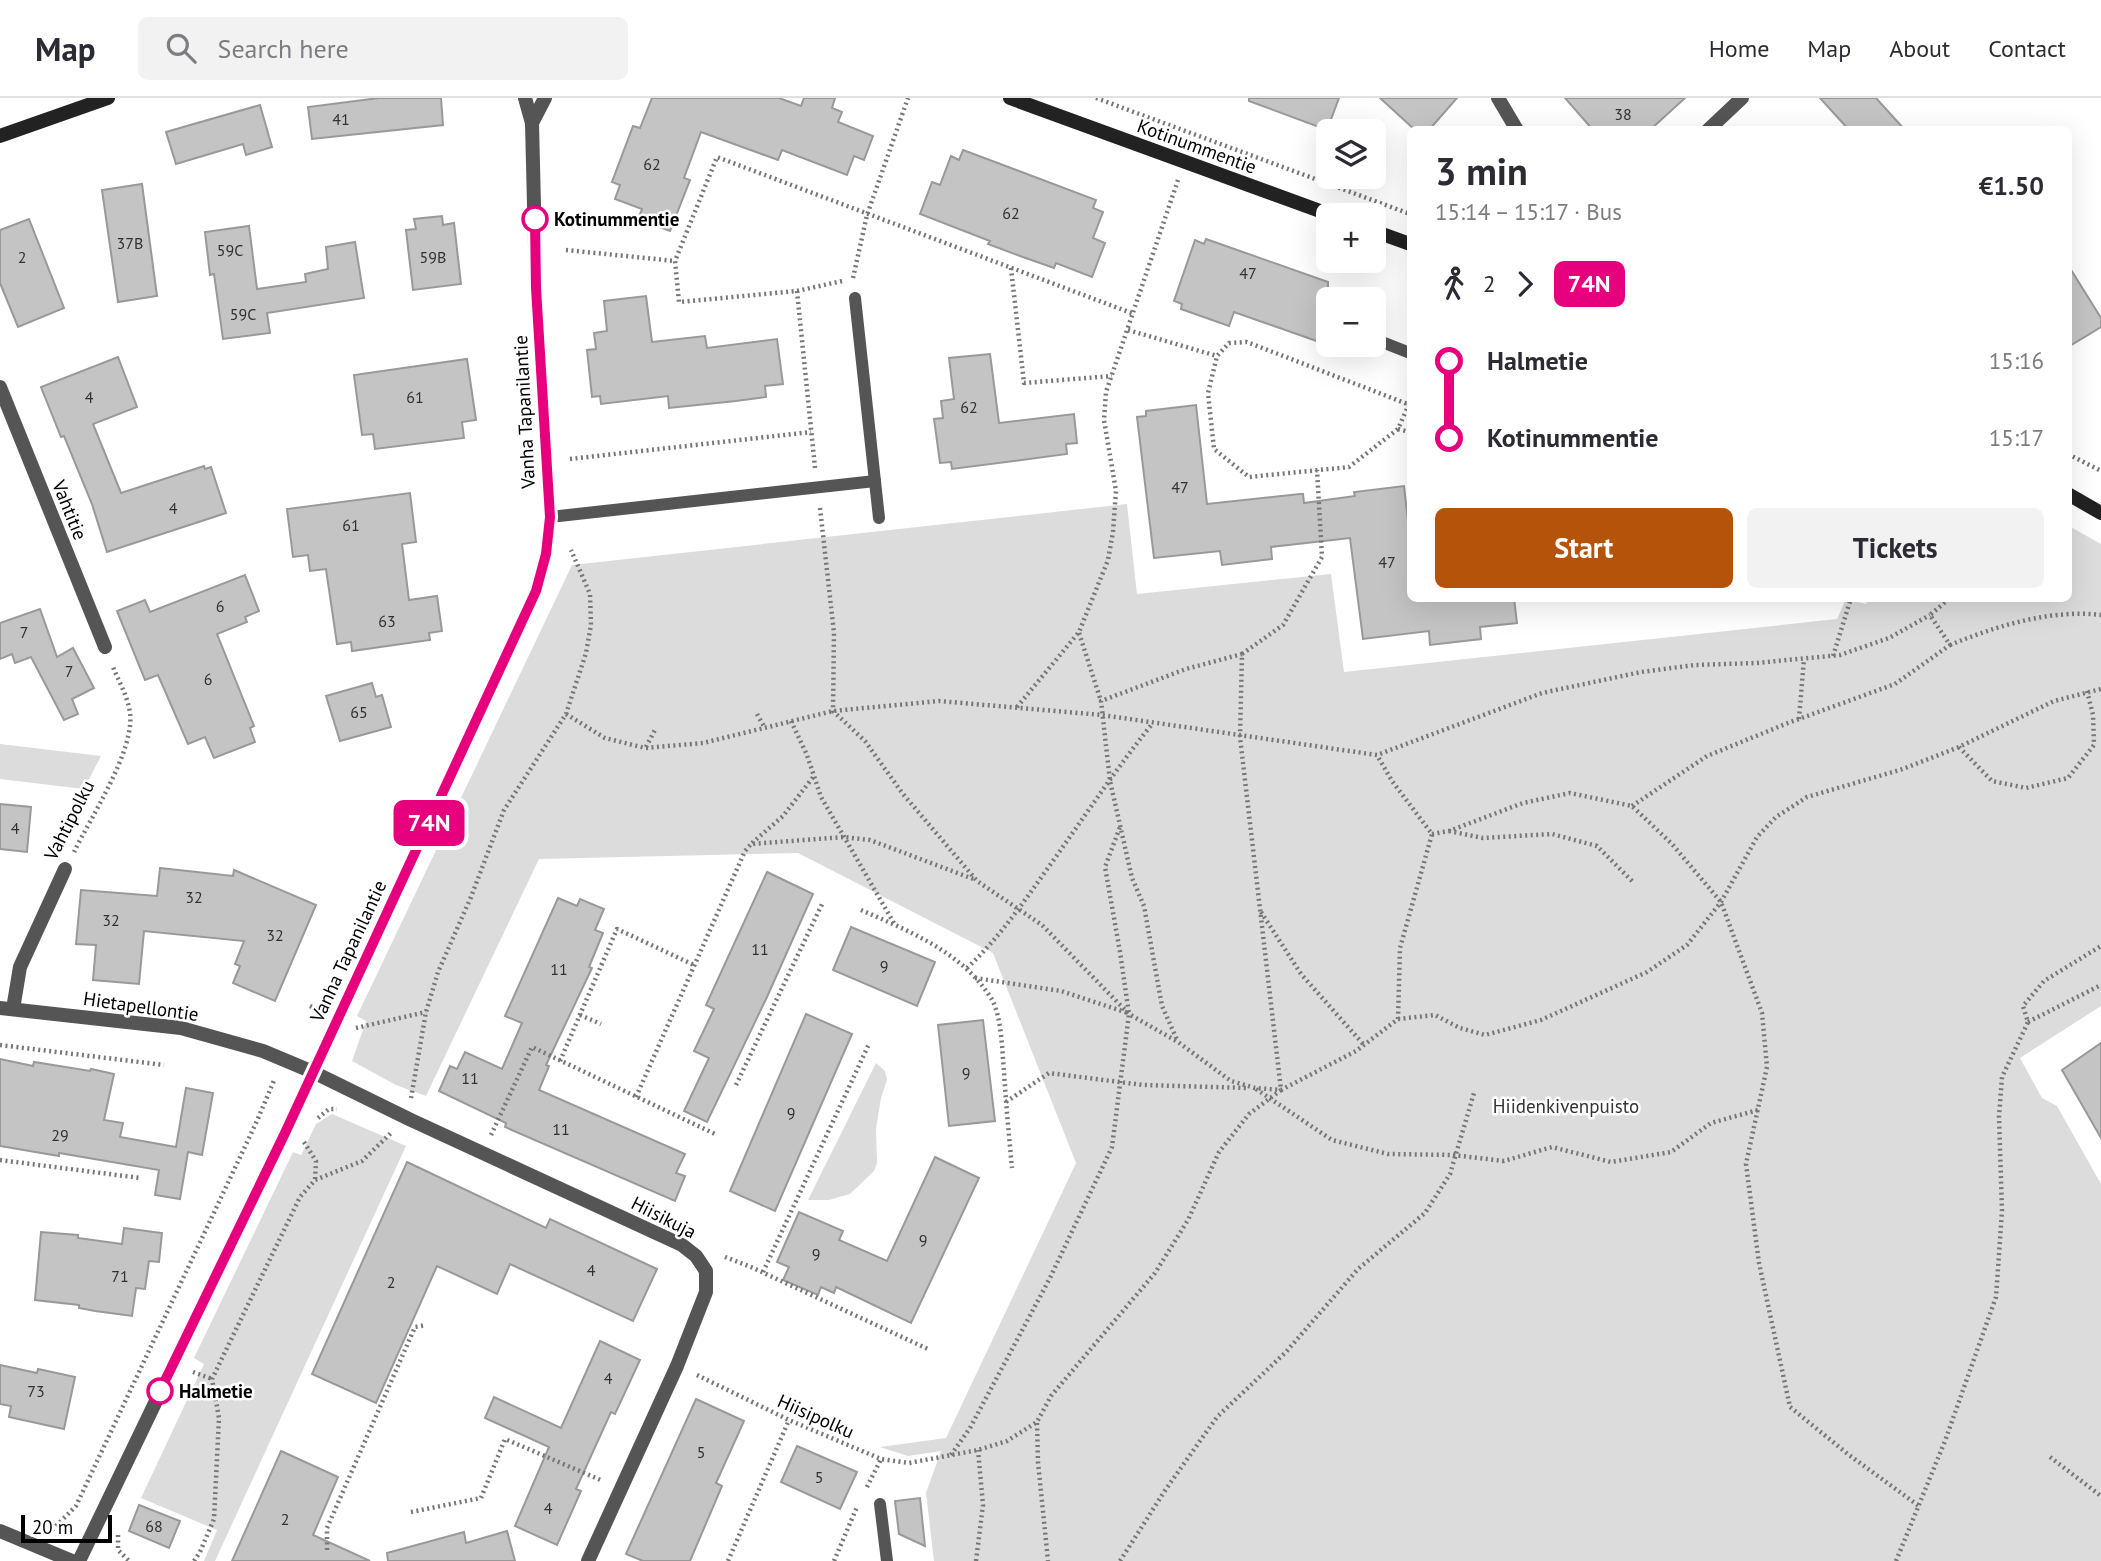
<!DOCTYPE html>
<html lang="en">
<head>
<meta charset="utf-8">
<style>
  :root { --surface:#fff; --page:#f2f2f3; --text:#2b2b33; --muted:#7c7c81; --line:#e1e1e2; --accent:#b45309 }
  body { margin:0; font-family:"PT Sans",sans-serif; background:var(--page); color:var(--text); height:100vh; display:flex; flex-direction:column; font-size:26px; white-space:nowrap }
  * { box-sizing:border-box; margin:0 }
  p { font-size:23px; color:var(--muted) }
  .icon { flex:none; width:38px; height:38px; fill:none; stroke:currentColor; stroke-width:2; stroke-linecap:round; stroke-linejoin:round }
  .map { position:relative; flex:1; overflow:hidden }
  .drawer { position:absolute; left:1407px; top:28px; width:665px; height:476px; display:flex; flex-direction:column; background:var(--surface); border-radius:10px; box-shadow:0 7px 28px #0002 }
  .drawer>* { flex:none }
  .badge { padding:0 14px; border-radius:10px; font-size:24px; line-height:46px }
  .fabs { position:absolute; left:1316px; top:21px; display:grid; gap:14px }
  .fabs a { display:grid; place-items:center; width:70px; height:70px; border-radius:10px; background:var(--surface); box-shadow:0 7px 28px #0002; font-size:35px }
  .scale { position:absolute; left:21px; bottom:18px; width:91px; box-sizing:border-box; padding-left:7px; border:4px solid #000; border-top:0; font-size:19px; line-height:24px; white-space:nowrap; color:#000; -webkit-text-stroke:5px #fff; paint-order:stroke }
  .map>.badge { position:absolute; translate:-50% -50%; box-shadow:0 0 0 4px #fff }
  .legs { display:flex; align-items:center; gap:10px; height:77px; padding:0 28px; font-size:23px }
  .legs p { margin-inline-start:auto }
  .head { display:flex; align-items:center; justify-content:space-between; height:119px; padding:0 28px }
  h1 { font-size:38px; font-weight:700; line-height:52px }
  .action { display:flex; gap:14px; margin-top:auto; padding:14px 28px }
  .action a { flex:1; height:80px; border-radius:10px; background:var(--accent); color:#fff; font-size:28px; font-weight:700; line-height:80px; text-align:center }
  .action a+a { background:var(--page); color:var(--text) }
  ul { padding:0 28px; list-style:none }
  li { display:flex; align-items:center; gap:24px; height:77px; font-size:26px }
  li i { display:grid; place-items:center; width:10px; height:100%; margin:0 9px; background:currentColor }
  li i::after { content:''; width:18px; height:18px; margin:-9px; border:5px solid; border-radius:50%; background:var(--surface) }
  li p { margin-inline-start:auto }
  li:first-child i { background:linear-gradient(#0000 50%,currentColor 0) }
  li:last-child i { background:linear-gradient(currentColor 50%,#0000 0) }
  header { display:flex; align-items:center; gap:42px; box-sizing:border-box; height:98px; padding:0 35px; background:var(--surface); border-bottom:2px solid var(--line) }
  header strong { font-size:33px }
  nav { display:flex; gap:38px; margin-inline-start:auto; font-size:24px }
  .search { width:490px; height:63px; background:var(--page); display:flex; align-items:center; gap:18px; box-sizing:border-box; padding:0 24px; border-radius:10px; color:var(--muted); font-size:26px }
  .map>svg:first-child { display:block }
</style>
</head>
<body>
<header>
<strong>Map</strong>
<div class="search"><svg class="icon" aria-label="search" viewBox="0 0 24 24"><circle cx="10" cy="10" r="6"/><path d="M15 15l6 6"/></svg>Search here</div>
<nav><a>Home</a><a>Map</a><a>About</a><a>Contact</a></nav>
</header>
<div class="map">
<svg width="2101" height="1463" viewBox="0 0 2101 1463">
  <rect width="100%" height="100%" fill="#fff"/>
  <g fill="#dcdcdc">
    <polygon points="1127,406 1137,496 1331,476 1344,574 1837,521 1846,501 1866,506 1868,500 2068,500 2069,428 2101,446 2101,908 2020,960 2042,1000 2057,1008 2101,1086 2101,1463 934,1463 926,1395 941,1353 908,1358 880,1349 946,1340 1076,1065 993,855 798,755 539,761 426,998 396,987 352,963 366,923 357,918 572,467"/>
    <polygon points="0,646 101,658 84,691 0,681"/>
    <polygon points="876,965 885,973 887,982 881,1000 876,1031 877,1065 874,1073 850,1096 829,1102 808,1102"/>
    <polygon points="332,1016 406,1048 215,1463 204,1463 217,1432 141,1400 204,1266 194,1260 293,1054 301,1057 316,1026"/>
  </g>
  <g fill="#c4c4c4" stroke="#999" stroke-width="2">
    <polygon points="379,0 441,0 443,27 312,41 308,9"/>
    <polygon points="652,0 779,0 801,8 804,0 835,0 832,10 842,14 838,24 873,38 864,62 854,58 847,77 782,52 778,62 701,34 684,80 690,82 670,133 638,121 642,111 615,101 620,87 612,84 633,28 640,30"/>
    <polygon points="1249,0 1339,0 1327,32 1249,3"/>
    <polygon points="1380,0 1457,0 1429,32 1415,32"/>
    <polygon points="1565,0 1685,0 1650,32 1593,32"/>
    <polygon points="1820,0 1876,0 1905,32 1849,32"/>
    <polygon points="260,7 272,49 246,57 243,46 176,66 166,34"/>
    <polygon points="963,52 1096,102 1093,110 1103,114 1093,140 1105,145 1092,179 1056,165 1054,170 1020,158 988,146 990,143 920,116 932,84 940,87 951,58 959,62"/>
    <polygon points="142,86 157,198 118,204 102,92"/>
    <polygon points="442,118 443,127 454,125 461,186 413,192 406,132 416,131 414,121"/>
    <polygon points="29,121 64,210 18,229 0,185 0,132"/>
    <polygon points="249,128 257,191 306,184 305,176 328,171 326,149 355,144 364,200 267,215 270,235 223,241 214,176 210,177 205,134"/>
    <polygon points="1206,141 1328,184 1328,247 1234,214 1229,228 1181,211 1182,206 1174,203 1195,142 1204,146"/>
    <polygon points="2068,167 2101,220 2101,229 2068,249"/>
    <polygon points="646,198 652,244 705,238 707,250 777,241 783,286 765,288 766,299 736,303 669,310 668,298 601,306 600,298 592,299 587,252 596,251 594,235 607,233 604,203"/>
    <polygon points="990,256 999,325 1074,316 1077,345 1066,346 1067,356 952,371 951,364 940,365 934,321 943,320 941,303 954,301 949,260"/>
    <polygon points="118,259 137,309 93,326 121,395 204,368 205,371 211,369 226,415 107,454 92,406 64,338 61,339 41,289"/>
    <polygon points="467,261 476,322 462,324 464,340 375,351 373,336 362,337 354,277"/>
    <polygon points="1196,307 1207,406 1300,396 1303,396 1304,405 1355,398 1354,394 1404,388 1410,441 1410,500 1514,500 1517,525 1480,529 1481,541 1430,547 1429,533 1363,541 1350,440 1271,449 1272,461 1222,467 1220,453 1154,460 1137,319 1146,318 1146,313"/>
    <polygon points="410,395 416,444 402,446 409,502 437,498 442,533 429,535 430,542 352,553 351,544 337,546 326,471 310,473 308,457 293,459 287,411"/>
    <polygon points="245,477 259,513 245,519 247,524 217,536 254,628 250,630 255,644 214,660 205,639 188,646 158,577 145,582 117,513 145,502 150,514"/>
    <polygon points="40,511 57,559 73,550 94,590 72,601 78,616 64,622 31,559 15,565 12,556 0,561 0,525"/>
    <polygon points="372,585 376,599 382,597 391,629 340,643 326,598"/>
    <polygon points="0,706 31,709 27,754 0,751"/>
    <polygon points="160,770 233,778 234,772 316,807 275,903 233,885 240,868 235,866 244,843 144,833 139,886 93,882 96,847 76,846 81,792 157,798"/>
    <polygon points="767,774 813,796 767,899 707,1024 684,1013 709,960 694,953 714,911 706,907"/>
    <polygon points="558,800 577,808 580,801 604,811 595,832 603,835 589,869 592,870 546,967 549,968 539,992 685,1056 676,1075 685,1078 675,1103 505,1029 506,1025 439,993 450,968 457,971 465,954 502,971 522,925 505,918"/>
    <polygon points="851,829 935,864 917,908 833,872"/>
    <polygon points="806,916 852,936 775,1113 730,1093"/>
    <polygon points="983,922 995,1023 949,1028 938,927"/>
    <polygon points="2101,945 2101,1040 2062,972"/>
    <polygon points="0,961 33,968 34,964 90,973 91,971 114,976 104,1022 123,1025 120,1039 176,1049 186,990 213,995 202,1057 188,1054 180,1101 155,1097 159,1072 59,1055 59,1058 0,1048"/>
    <polygon points="935,1059 979,1080 911,1225 836,1189 834,1195 821,1189 818,1197 783,1182 789,1169 777,1164 799,1114 843,1133 839,1142 887,1163"/>
    <polygon points="407,1064 546,1130 550,1121 657,1171 633,1223 510,1166 497,1196 437,1168 376,1305 312,1276"/>
    <polygon points="124,1130 162,1135 159,1164 149,1163 145,1191 136,1190 132,1218 95,1213 79,1210 79,1207 35,1202 41,1134 78,1137 78,1140 122,1146"/>
    <polygon points="600,1243 640,1262 615,1316 611,1314 576,1391 581,1393 557,1447 515,1428 549,1349 485,1320 494,1299 561,1330"/>
    <polygon points="0,1267 37,1275 38,1271 75,1279 64,1331 9,1319 11,1308 0,1306"/>
    <polygon points="696,1301 744,1323 716,1385 722,1388 690,1463 643,1463 626,1456"/>
    <polygon points="797,1348 857,1374 840,1411 781,1384"/>
    <polygon points="281,1353 338,1379 313,1437 370,1463 232,1463"/>
    <polygon points="920,1400 925,1448 899,1436 895,1403"/>
    <polygon points="139,1407 180,1423 169,1450 129,1433"/>
    <polygon points="507,1433 515,1463 388,1463 387,1455 464,1434 466,1445"/>
  </g>
  <g fill="none" stroke-linecap="round" stroke-linejoin="round">
    <g stroke="#777" stroke-width="4.5" stroke-dasharray="2 3.5" stroke-linecap="butt">
      <polyline points="1096,0 1410,116"/>
      <polyline points="566,152 675,163"/>
      <polyline points="1011,170 1024,285 1112,278"/>
      <polyline points="853,180 867,117 908,0"/>
      <polyline points="842,183 797,193 679,204 675,163 717,59 1134,216"/>
      <polyline points="797,193 815,370"/>
      <polyline points="1128,232 1217,258"/>
      <polyline points="1409,306 1398,331 1349,369 1249,379 1214,351 1208,295 1217,258 1229,245 1247,244 1410,307"/>
      <polyline points="1398,331 1410,334"/>
      <polyline points="2068,356 2101,373"/>
      <polyline points="570,361 811,334"/>
      <polyline points="820,410 834,535 833,613 865,643 903,696 977,783 1042,827 1129,916 1178,944 1231,983 1255,990 1281,992 1356,953 1398,921 1400,850 1432,736 1392,683 1377,657"/>
      <polyline points="1079,535 1101,603"/>
      <path d="M 1950,547 C 1996,528 2051,511 2101,517"/>
      <polyline points="1242,556 1283,527 1322,459 1317,372"/>
      <polyline points="1833,558 1851,500"/>
      <polyline points="1017,609 1079,534 1108,462 1113,434 1116,393 1104,322 1106,294 1178,82"/>
      <polyline points="566,616 605,640 645,650 703,645 833,613 939,603 1102,617 1377,657 1542,595 1641,574 1695,567 1756,565 1840,557 1889,540 1930,517"/>
      <polyline points="757,616 765,630"/>
      <polyline points="1799,621 1804,561"/>
      <polyline points="791,623 807,657 821,699 895,827"/>
      <polyline points="646,649 656,630"/>
      <polyline points="1959,649 1992,683 2026,690 2068,680 2094,647 2093,617 2087,593"/>
      <polyline points="1632,708 1707,658 1788,625 1895,586 1950,547 1930,517 1950,500"/>
      <polyline points="1449,733 1483,740 1552,736 1597,748 1633,784"/>
      <polyline points="1432,736 1449,733 1523,705 1570,695 1632,708 1672,746 1721,804 1762,915 1767,969 1746,1066 1759,1165 1790,1309 1849,1357 1919,1408"/>
      <polyline points="752,745 783,718 814,678"/>
      <path d="M 74,754 C 91,719 135,652 130,615 C 128,599 119,584 113,569"/>
      <path d="M 861,812 C 909,833 962,854 991,900 C 1002,918 1002,953 1004,974 C 1006,1006 1009,1038 1012,1070"/>
      <polyline points="1261,814 1301,876 1364,947"/>
      <path d="M 967,870 C 997,842 1021,808 1045,774 C 1081,724 1114,673 1153,625"/>
      <polyline points="975,880 1061,893 1128,915"/>
      <polyline points="310,908 319,912"/>
      <polyline points="580,917 601,926"/>
      <polyline points="1398,921 1435,917 1460,930 1485,937 1541,922 1647,874 1687,847 1721,804 1757,739 1776,719 1807,699 1903,671 1959,649 2054,603 2101,591"/>
      <polyline points="2028,924 2101,887"/>
      <polyline points="356,930 426,914"/>
      <polyline points="0,947 164,967"/>
      <polyline points="560,963 617,831 694,867"/>
      <polyline points="736,987 823,804"/>
      <polyline points="1256,991 1332,1042 1388,1056 1456,1057"/>
      <polyline points="636,999 745,753 751,746 844,739 870,742 976,782"/>
      <polyline points="411,1000 426,914 438,874 471,799 504,712 566,616 586,555 591,527 590,496 571,452"/>
      <polyline points="1006,1004 1049,975 1143,987 1248,990"/>
      <polyline points="318,1020 329,1011 337,1011"/>
      <polyline points="491,1037 532,949 715,1036"/>
      <polyline points="304,1044 316,1063 315,1082"/>
      <polyline points="1453,1057 1504,1063 1552,1049 1611,1064 1671,1054 1711,1025 1758,1012"/>
      <polyline points="0,1062 140,1080"/>
      <polyline points="725,1159 751,1169 930,1252"/>
      <polyline points="763,1174 869,946"/>
      <polyline points="193,1274 212,1281"/>
      <polyline points="697,1277 789,1322 881,1361 909,1365 978,1352 1007,1343 1037,1324 1051,1298 1155,1175 1188,1122 1219,1054 1249,1016 1281,992 1240,639 1242,556 1186,571 1101,603 1110,683 1132,780 1144,808 1162,908 1178,944"/>
      <polyline points="1037,1325 1038,1364 1048,1463"/>
      <polyline points="951,1357 970,1330 1050,1180 1112,1049 1129,916 1120,854 1105,769 1120,729"/>
      <polyline points="2050,1359 2101,1398"/>
      <polyline points="867,1389 881,1361"/>
      <polyline points="411,1414 481,1400 505,1341 603,1383"/>
      <polyline points="52,1432 76,1408 257,1023 275,980"/>
      <polyline points="118,1437 118,1452 129,1463"/>
      <polyline points="327,1452 327,1430 415,1229 426,1227"/>
      <polyline points="194,1463 200,1454 214,1421 219,1320 212,1281 300,1099 315,1082 362,1063 391,1035"/>
      <polyline points="728,1463 789,1322"/>
      <polyline points="834,1463 857,1409"/>
      <polyline points="976,1463 983,1407 978,1352"/>
      <polyline points="1120,1463 1166,1391 1217,1319 1286,1254 1358,1171 1425,1115 1450,1076 1474,995"/>
      <polyline points="1896,1463 1945,1343 1996,1199 2002,1113 1999,1019 2002,979 2028,924 2023,908 2044,883 2101,848"/>
    </g>
    <g stroke="#555" stroke-width="12">
      <polyline points="855,200 879,420"/>
      <polyline points="1382,244 1410,255"/>
      <polyline points="550,419 875,383"/>
      <polyline points="880,1406 887,1463"/>
    </g>
    <g stroke="#555" stroke-width="14">
      <polyline points="1498,0 1517,32"/>
      <polyline points="1708,32 1742,0"/>
      <polyline points="0,289 105,549"/>
      <polyline points="0,910 181,930 263,953 313,974 411,1022 682,1147 696,1158 706,1173 706,1194 677,1268 588,1463"/>
      <polyline points="13,911 20,869 65,771"/>
      <polyline points="0,1433 72,1463"/>
    </g>
    <g stroke="#555" stroke-width="14">
      <polyline points="532,25 545,0"/>
      <polyline points="79,1463 285,1035 536,493 546,456 550,419 536,190 532,25 525,0"/>
    </g>
    <g stroke="#222" stroke-width="14">
      <polyline points="1010,0 1331,117"/>
      <polyline points="0,38 108,0"/>
      <polyline points="1374,133 1410,146"/>
      <polyline points="2068,396 2101,415"/>
    </g>
  </g>
  <g fill="none" stroke-linecap="round" stroke-linejoin="round">
    <defs>
      <polyline id="line-1" points="160,1293 285,1035 536,493 546,456 550,419 536,190 535,121"/>
    </defs>
    <use href="#line-1" stroke="#fff" stroke-width="16"/>
    <use href="#line-1" stroke="#e6007e" stroke-width="10"/>
  </g>
  <g fill="#fff" stroke="#e6007e" stroke-width="3.5">
    <circle cx="535" cy="121" r="12"/>
    <circle cx="160" cy="1293" r="12"/>
  </g>
  <g text-anchor="middle" dominant-baseline="central" stroke-width="5" stroke-linejoin="round" paint-order="stroke">
    <g font-size="16" fill="#313131">
      <text x="1623" y="16">38</text>
      <text x="341" y="21">41</text>
      <text x="652" y="66">62</text>
      <text x="1011" y="115">62</text>
      <text x="130" y="145">37B</text>
      <text x="230" y="152">59C</text>
      <text x="22" y="159">2</text>
      <text x="433" y="159">59B</text>
      <text x="1248" y="175">47</text>
      <text x="243" y="216">59C</text>
      <text x="89" y="299">4</text>
      <text x="415" y="299">61</text>
      <text x="969" y="309">62</text>
      <text x="1180" y="389">47</text>
      <text x="173" y="410">4</text>
      <text x="351" y="427">61</text>
      <text x="1387" y="464">47</text>
      <text x="220" y="508">6</text>
      <text x="387" y="523">63</text>
      <text x="24" y="534">7</text>
      <text x="69" y="573">7</text>
      <text x="208" y="581">6</text>
      <text x="359" y="614">65</text>
      <text x="15" y="730">4</text>
      <text x="194" y="799">32</text>
      <text x="111" y="822">32</text>
      <text x="275" y="837">32</text>
      <text x="760" y="851">11</text>
      <text x="884" y="868">9</text>
      <text x="559" y="871">11</text>
      <text x="966" y="975">9</text>
      <text x="470" y="980">11</text>
      <text x="791" y="1015">9</text>
      <text x="561" y="1031">11</text>
      <text x="60" y="1037">29</text>
      <text x="923" y="1142">9</text>
      <text x="816" y="1156">9</text>
      <text x="591" y="1172">4</text>
      <text x="120" y="1178">71</text>
      <text x="391" y="1184">2</text>
      <text x="608" y="1280">4</text>
      <text x="36" y="1293">73</text>
      <text x="701" y="1354">5</text>
      <text x="819" y="1379">5</text>
      <text x="548" y="1410">4</text>
      <text x="285" y="1421">2</text>
      <text x="154" y="1428">68</text>
    </g>
    <g font-size="19" fill="#000" stroke="#fff">
      <text transform="translate(1197 48) rotate(20)">Kotinummentie</text>
      <text transform="translate(524 314) rotate(-93)">Vanha Tapanilantie</text>
      <text transform="translate(70 412) rotate(68)">Vahtitie</text>
      <text transform="translate(69 722) rotate(-63)">Vahtipolku</text>
      <text transform="translate(348 853) rotate(-65)">Vanha Tapanilantie</text>
      <text transform="translate(141 908) rotate(8)">Hietapellontie</text>
      <text transform="translate(664 1119) rotate(27)">Hiisikuja</text>
      <text transform="translate(816 1318) rotate(24)">Hiisipolku</text>
    </g>
    <g font-size="19" font-weight="bold" fill="#000" stroke="#fff" text-anchor="start">
      <text x="554" y="121">Kotinummentie</text>
      <text x="179" y="1293">Halmetie</text>
    </g>
    <g font-size="19" fill="#333" stroke="#fff">
      <text x="1566" y="1008">Hiidenkivenpuisto</text>
    </g>
  </g>
</svg>
<div class="fabs">
<a><svg class="icon" aria-label="layers" viewBox="0 0 24 24"><path d="M12 4l9 5-9 5-9-5zM3 14l9 5 9-5"/></svg></a>
<a>+</a>
<a>−</a>
</div>
<div class="scale">20 m</div>
<b class="badge" style="left:429px;top:725px;background:#e6007e;color:#fff">74N</b>
<section class="drawer">
<div class="head"><div><h1>3 min</h1><p>15:14 – 15:17 · Bus</p></div><b>€1.50</b></div>
<div class="legs"><svg class="icon" aria-label="walk" viewBox="0 0 24 24"><circle cx="13" cy="4" r="2"/><path d="M13 8l-2 6 4 7M11 14l-3 7M7 12l3-4h3l4 4"/></svg>2<svg class="icon" aria-label="forward" viewBox="0 0 24 24"><path d="M9 5l7 7-7 7"/></svg><b class="badge" style="background:#e6007e;color:#fff">74N</b></div>
<ul>
<li><i style="color:#e6007e"></i><b>Halmetie</b><p>15:16</p></li>
<li><i style="color:#e6007e"></i><b>Kotinummentie</b><p>15:17</p></li>
</ul>
<div class="action"><a>Start</a><a>Tickets</a></div>
</section>
</div>
</body>
</html>
